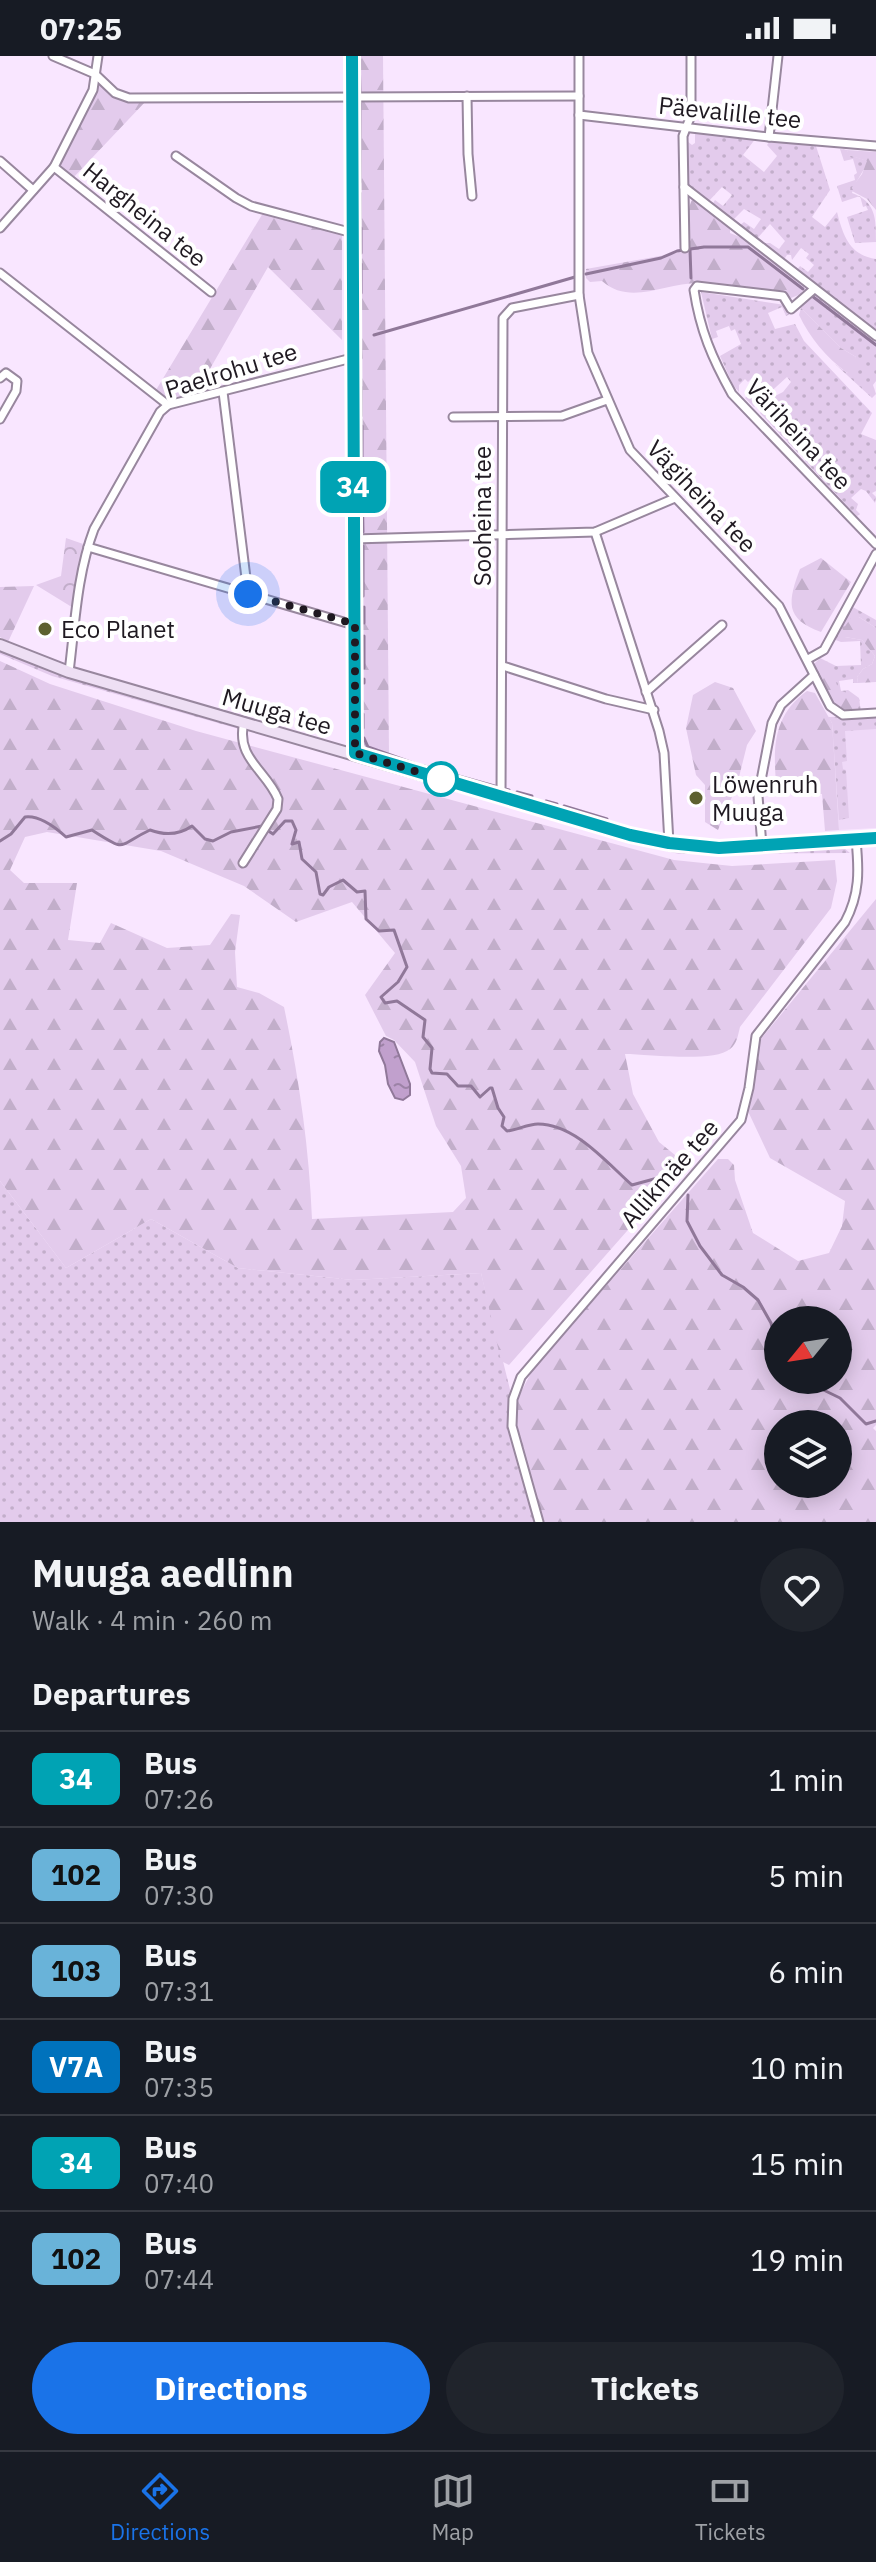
<!DOCTYPE html>
<html lang="en">
<head>
<meta charset="utf-8">
<style>
  :root { --surface:#171b24; --page:#20242c; --text:#f1f3f6; --muted:#9ea1a6; --line:#363941; --accent:#1a73e8 }
  body { margin:0; font-family:"IBM Plex Sans",sans-serif; background:var(--page); color:var(--text); height:100vh; display:flex; flex-direction:column; font-size:30px; white-space:nowrap }
  * { box-sizing:border-box; margin:0 }
  p { font-size:26px; color:var(--muted) }
  .icon { flex:none; width:44px; height:44px; fill:none; stroke:currentColor; stroke-width:2; stroke-linecap:round; stroke-linejoin:round }
  .map { position:relative; height:1466px; overflow:hidden }
  .sheet { display:flex; flex-direction:column; background:var(--surface); flex:1 }
  .sheet>* { flex:none }
  .badge { padding:0 16px; border-radius:12px; font-size:28px; line-height:52px }
  .needle { width:52px; rotate:240deg }
  .buttons { position:absolute; left:764px; top:1250px; display:grid; gap:16px }
  .buttons a { display:grid; place-items:center; width:88px; height:88px; border-radius:50%; background:var(--surface); box-shadow:0 4px 20px #0003; font-size:40px }
  .you { position:absolute; width:40px; height:40px; margin:-20px; border:6px solid #fff; border-radius:50%; background:#1a73e8; box-shadow:0 0 0 12px #1a73e833 }
  .map>.badge { position:absolute; translate:-50% -50%; box-shadow:0 0 0 4px #fff }
  h2 { padding:0 32px; font-size:30px; line-height:72px }
  .round { display:grid; place-items:center; flex:none; width:84px; height:84px; border-radius:42px; background:var(--page) }
  .summary { display:flex; align-items:center; justify-content:space-between; height:136px; padding:0 32px }
  h1 { font-size:38px; font-weight:800; line-height:60px }
  .button { display:flex; gap:16px; margin-top:auto; padding:16px 32px }
  .button a { flex:1; height:92px; border-radius:48px; background:var(--accent); color:#fff; font-size:32px; font-weight:800; line-height:92px; text-align:center }
  .button a+a { background:var(--page); color:var(--text) }
  ul { padding:0; list-style:none }
  li { display:flex; align-items:center; gap:24px; height:96px; padding:0 32px; border-top:2px solid var(--line) }
  li div { flex:1 }
  li b { display:block; font-size:30px }
  li em { font-style:normal }
  li .badge { min-width:88px; font-weight:700; text-align:center }
  .status { display:flex; justify-content:space-between; align-items:center; height:56px; padding:0 40px; background:var(--surface); direction:ltr }
  .status svg { height:22px; fill:currentColor }
  .tab-bar { display:flex; justify-content:space-around; align-items:center; height:112px; border-top:2px solid var(--line); background:var(--surface); font-size:22px; color:var(--muted) }
  .tab-bar a { display:grid; justify-items:center; gap:4px }
  .tab-bar .selected { color:var(--accent) }
  .map>svg:first-child { display:block }
</style>
</head>
<body>
<div class="status"><b>07:25</b><svg viewBox="0 0 49 12"><path d="M0 12V9h3v3zM5 12V6h3v6zM10 12V3h3v9zM15 12V0h3v12zM26 1h20v11H26zM47 4h2v5h-2z"/></svg></div>
<div class="map">
<svg width="876" height="1466" viewBox="0 0 876 1466">
  <defs>
    <pattern id="grass-dots" width="8" height="8" patternUnits="userSpaceOnUse" patternTransform="scale(2)"><rect width="8" height="8" fill="#e3cbec"/><path d="M2 2h.1M6 6h.1" fill="none" stroke="#c2aeca" stroke-width="1.8" stroke-linecap="round"/></pattern>
    <pattern id="forest-firs" width="22" height="20" patternUnits="userSpaceOnUse" patternTransform="scale(2)"><rect width="22" height="20" fill="#e3cbec"/><path d="M5 1l3.5 6h-7zM16 11l3.5 6h-7z" fill="#c2aeca"/></pattern>
    <pattern id="park-crowns" width="20" height="18" patternUnits="userSpaceOnUse" patternTransform="scale(2)"><rect width="20" height="18" fill="#e3cbec"/><path d="M2 6a3 3 0 1 1 6 0M12 15a3 3 0 1 1 6 0" fill="none" stroke="#c2aeca"/></pattern>
    <pattern id="water-ripples" width="26" height="14" patternUnits="userSpaceOnUse" patternTransform="scale(2)"><rect width="26" height="14" fill="#c1a0cd"/><path d="M2 4q2-2 4 0t4 0M15 11q2-2 4 0t4 0" fill="none" stroke="#9c82a6"/></pattern>
  </defs>
  <rect width="100%" height="100%" fill="#f9e6ff"/>
  <polygon fill="#efd9f8" points="876,665 876,772 839,774 832,676"/>
  <g fill="url(#grass-dots)">
    <path d="M 695,75 L 756,82 L 743,99 L 764,116 L 777,100 L 767,89 L 770,85 L 816,90 L 830,134 L 812,161 L 825,171 L 837,156 C 843,179 849,199 876,203 L 876,276 L 796,215 L 800,210 L 808,216 L 814,209 L 806,202 L 809,198 L 801,192 L 792,204 L 791,199 L 787,199 L 783,205 L 760,187 L 770,187 L 779,193 L 785,185 L 770,168 L 756,184 L 739,170 L 744,166 L 754,173 L 761,163 L 744,153 L 732,165 L 712,149 L 715,144 L 723,150 L 732,139 L 722,131 L 708,146 L 687,129 L 687,85 L 692,89 L 695,87 Z"/>
    <path d="M 840,93 L 847,94 L 849,99 L 868,105 C 863,117 855,125 852,137 C 876,146 876,162 876,186 L 855,187 L 847,161 L 868,154 L 866,150 L 863,151 L 860,140 L 842,146 L 837,130 L 855,124 L 854,119 L 857,117 L 853,103 L 844,105 Z"/>
    <polygon points="701,236 785,249 790,258 786,260 782,251 768,257 775,273 795,268 804,285 872,357 861,378 876,384 876,435 872,437 876,441 875,447 866,435 861,433 851,442 858,448 856,454 860,458 857,460 805,405 819,391 807,379 798,387 802,392 798,397 760,357 764,353 770,359 777,353 776,347 771,342 783,336 791,326 787,321 754,351 745,342 749,338 756,342 765,333 752,322 748,326 745,323 739,329 739,336 733,329 720,300 741,288 735,273 731,275 729,270 716,275 718,281 712,283"/>
    <polygon points="813,238 819,239 876,282 876,325 873,329 876,338 872,342 835,308 847,317 856,301 841,292 801,252 803,246"/>
    <polygon points="851,550 876,564 876,572 859,561 845,581 862,584 875,600 872,608 863,613 857,621 858,627 853,627 853,623 839,625 841,635 848,634 859,642 861,656 841,655 831,647 814,608 820,602 836,610 861,609 860,585 841,586 833,583"/>
    <polygon points="0,594 65,619 237,670 239,673 52,620 0,598"/>
    <polygon points="876,660 876,673 845,675 847,705 842,706 843,713 846,714 849,762 839,764 832,667 828,661"/>
    <polygon points="490,742 665,792 744,796 844,792 850,797 679,798 608,781 490,746"/>
    <polygon points="0,1125 66,1212 151,1163 238,1212 353,1224 481,1217 543,1466 0,1466"/>
  </g>
  <g fill="url(#forest-firs)" fill-rule="evenodd">
    <polygon points="356,0 383,0 389,700 366,692 362,685 357,361"/>
    <polygon points="99,27 116,39 146,45 72,123 56,110"/>
    <polygon points="847,94 876,96 876,154 867,143 850,134 862,118 867,105 848,99"/>
    <path d="M 692,144 L 730,170 L 730,177 L 747,184 L 799,225 L 804,230 L 801,238 L 791,242 L 780,235 C 753,232 726,227 698,227 C 665,227 630,250 602,225 L 590,226 L 586,222 L 586,213 L 677,197 L 687,189 C 690,176 686,154 692,144 Z"/>
    <polygon points="263,157 342,178 342,284 268,211 198,334 171,345 156,334"/>
    <path d="M 801,252 L 841,292 L 856,301 L 854,310 L 847,317 C 826,301 810,282 799,259 Z"/>
    <path d="M 821,502 L 851,526 L 821,576 C 784,563 788,545 800,513 Z"/>
    <polygon points="34,530 8,586 0,581 0,531"/>
    <polygon points="859,561 876,572 876,626 858,627 857,621 863,613 872,608 875,600 862,584 845,581 843,573 851,562"/>
    <path d="M 0,605 L 50,628 L 196,675 L 674,804 L 732,810 L 835,804 L 837,825 L 831,852 L 740,971 C 738,979 737,988 730,993 C 714,1007 647,998 625,998 L 633,1038 L 659,1086 L 686,1108 L 509,1309 L 501,1305 L 481,1217 L 353,1224 L 238,1212 L 151,1163 L 66,1212 L 0,1125 ZM 47,776 L 161,795 L 244,830 L 296,866 L 352,846 L 395,897 L 365,939 L 386,980 L 394,984 L 415,1006 L 436,1070 L 461,1110 L 466,1142 L 453,1156 L 312,1163 C 309,1090 299,1023 284,951 L 259,937 L 237,931 L 235,896 L 240,859 L 231,858 L 210,889 L 167,892 L 111,867 L 100,887 L 68,884 L 77,827 L 24,827 L 10,814 L 25,781 Z"/>
    <path d="M 821,606 L 831,614 L 839,634 L 853,639 L 860,644 L 854,655 C 832,656 819,628 817,609 Z"/>
    <polygon points="715,626 733,632 756,675 747,689 737,729 718,774 705,766 705,729 696,719 686,672 693,639"/>
    <path d="M 807,635 L 815,637 L 832,667 L 839,774 L 825,775 L 822,738 L 792,736 L 776,727 C 773,689 774,659 807,635 Z"/>
    <path d="M 876,843 L 876,1369 L 873,1372 L 876,1375 L 876,1466 L 543,1466 L 516,1360 L 519,1340 L 533,1313 L 718,1103 L 728,1103 L 734,1109 L 735,1124 L 753,1177 L 798,1205 L 829,1197 L 842,1170 L 845,1145 L 770,1102 L 746,1051 L 751,995 ZM 778,1264 L 838,1264 L 838,1324 L 778,1324 ZM 778,1368 L 838,1368 L 838,1428 L 778,1428 Z"/>
  </g>
  <polygon fill="url(#park-crowns)" points="66,482 86,489 77,517 78,532 75,553 36,529 61,520"/>
  <polygon fill="url(#water-ripples)" stroke="#907899" stroke-width="2" points="384,982 394,986 410,1028 410,1039 403,1044 395,1042 388,1028 385,1009 379,995 380,986"/>
  <g fill="none" stroke-linecap="round" stroke-linejoin="round">
    <g stroke="#907899" stroke-width="3">
      <polyline points="359,0 360,36"/>
      <polyline points="360,47 360,126"/>
      <polyline points="360,137 360,163"/>
      <polyline points="361,172 361,197"/>
      <polyline points="690,194 691,222"/>
      <polyline points="586,218 661,202 677,195 704,191 748,191 803,233"/>
      <polyline points="361,237 361,208"/>
      <polyline points="812,240 876,289"/>
      <polyline points="360,260 360,251"/>
      <polyline points="360,274 361,302"/>
      <polyline points="374,279 575,221"/>
      <polyline points="361,331 361,360"/>
      <polyline points="362,370 362,413"/>
      <polyline points="362,426 363,476"/>
      <polyline points="363,490 363,540"/>
      <polyline points="364,551 364,567"/>
      <polyline points="364,612 364,580"/>
      <polyline points="364,627 364,623"/>
      <polyline points="363,672 363,658"/>
      <polyline points="364,682 368,691 416,708"/>
      <polyline points="424,710 445,716"/>
      <polyline points="455,719 498,731"/>
      <polyline points="505,733 509,734"/>
      <polyline points="517,736 532,740"/>
      <polyline points="546,745 557,748"/>
      <polyline points="564,750 607,763"/>
      <path d="M 267,774 L 273,778 L 285,765 L 292,765 L 296,774 L 292,788 L 299,786 L 302,803 L 316,816 L 320,838 L 323,839 L 329,831 L 343,824 L 357,836 L 365,835 L 366,863 L 379,875 L 394,874 L 407,911 L 398,926 L 381,941 L 385,947 L 397,945 L 425,964 L 423,981 L 432,992 L 430,1013 L 432,1017 L 447,1018 L 458,1030 L 471,1030 L 480,1041 L 490,1032 L 492,1032 L 498,1052 L 504,1061 L 502,1070 L 507,1075 C 517,1074 528,1068 538,1068 C 575,1068 607,1107 632,1129 L 665,1120 L 670,1124"/>
      <path d="M 0,785 L 11,778 L 25,761 C 40,759 55,771 66,781 L 92,774 C 128,797 116,790 150,774 C 166,780 179,779 192,770 L 205,783 L 213,785 L 231,776 L 262,770"/>
      <polyline points="688,1139 687,1165 700,1190 722,1219 743,1231 758,1244 771,1267 778,1294"/>
      <polyline points="803,1324 840,1342 866,1368 876,1365"/>
    </g>
    <defs>
      <g id="minor">
        <polyline points="53,0 95,18 115,37 129,42 579,40"/>
        <polyline points="579,0 579,239 588,297 630,394 779,550 830,650 843,659 876,657"/>
        <polyline points="467,40 468,98 472,140"/>
        <polyline points="579,59 769,81 876,90"/>
        <polyline points="769,81 778,0"/>
        <polyline points="176,100 236,142 251,150 353,177"/>
        <polyline points="0,105 33,134"/>
        <polyline points="54,111 211,236"/>
        <polyline points="684,131 876,280"/>
        <polyline points="0,172 54,111 93,34 98,0"/>
        <polyline points="685,192 683,80 691,59 691,0"/>
        <polyline points="0,217 168,349"/>
        <path d="M 814,233 L 791,253 L 783,240 L 697,230 L 694,234 C 700,274 712,302 732,338 L 876,488"/>
        <polyline points="0,322 6,317 17,325 16,335 0,363"/>
        <polyline points="223,336 248,538"/>
        <polyline points="453,361 562,360 607,344"/>
        <polyline points="595,476 659,675 664,697 669,787"/>
        <polyline points="354,483 595,476 675,442"/>
        <polyline points="88,491 347,567 355,568"/>
        <polyline points="808,603 824,594 876,498"/>
        <polyline points="503,610 606,643 654,654"/>
        <path d="M 69,616 C 75,568 77,518 94,473 L 160,356 L 168,349 L 352,302"/>
        <polyline points="646,636 722,569"/>
        <polyline points="501,740 503,262 512,252 579,239"/>
        <polyline points="762,790 758,740 772,667 781,649 814,619"/>
        <path d="M 243,807 L 277,753 L 278,743 C 267,715 235,702 244,666"/>
        <path d="M 539,1466 L 512,1370 L 513,1343 L 521,1321 L 741,1064 L 749,1032 L 756,980 L 845,866 C 860,838 859,814 856,784"/>
      </g>
      <polyline id="tertiary" points="352,0 355,697"/>
      <polyline id="secondary" points="0,589 69,616 630,779 669,787 719,792 876,782"/>
    </defs>
    <use href="#minor" stroke="#98879e" stroke-width="11"/>
    <use href="#tertiary" stroke="#98879e" stroke-width="13"/>
    <use href="#secondary" stroke="#98879e" stroke-width="14"/>
    <use href="#minor" stroke="#fff" stroke-width="7"/>
    <use href="#tertiary" stroke="#fff" stroke-width="9"/>
    <use href="#secondary" stroke="#eedff4" stroke-width="10"/>
  </g>
  <g fill="none" stroke-linecap="round" stroke-linejoin="round">
    <defs>
      <polyline id="line" points="352,0 355,697 630,779 669,787 719,792 876,782"/>
    </defs>
    <use href="#line" stroke="#fff" stroke-width="18"/>
    <use href="#line" stroke="#00a3b4" stroke-width="12"/>
    <polyline stroke="#1f1921" stroke-width="8" stroke-dasharray="0 14.4" points="248,538 355,568 355,697 441,723"/>
  </g>
  <g fill="#5d612f" stroke="#fff" stroke-width="3">
    <circle cx="45" cy="573" r="8"/>
    <circle cx="696" cy="742" r="8"/>
  </g>
  <circle fill="#fff" stroke="#00a3b4" stroke-width="4" cx="441" cy="723" r="16"/>
  <g text-anchor="middle" dominant-baseline="central" stroke-width="8" stroke-linejoin="round" paint-order="stroke">
    <g font-size="24" fill="#1f1921" stroke="#fff">
      <text transform="translate(730 56) rotate(6)">Päevalille tee</text>
      <text transform="translate(145 158) rotate(39)">Hargheina tee</text>
      <text transform="translate(231 314) rotate(-17)">Paelrohu tee</text>
      <text transform="translate(799 378) rotate(47)">Väriheina tee</text>
      <text transform="translate(702 440) rotate(46)">Vägiheina tee</text>
      <text transform="translate(482 460) rotate(-90)">Sooheina tee</text>
      <text transform="translate(277 655) rotate(16)">Muuga tee</text>
      <text transform="translate(669 1117) rotate(-49)">Allikmäe tee</text>
    </g>
    <g font-size="24" fill="#1f1921" stroke="#fff" text-anchor="start">
      <text x="61" y="573">Eco Planet</text>
      <text x="712" y="728">Löwenruh<tspan x="712" dy="28">Muuga</tspan></text>
    </g>
  </g>
</svg>
<div class="buttons">
<a><svg class="needle" viewBox="-14 -14 28 28"><path d="M0-13l5 13h-10z" fill="#e53935"/><path d="M0 13l5-13h-10z" fill="#9ea1a6"/></svg></a>
<a><svg class="icon" aria-label="layers" viewBox="0 0 24 24"><path d="M12 4l9 5-9 5-9-5zM3 14l9 5 9-5"/></svg></a>
</div>
<div class="you" style="left:248px;top:538px"></div>
<b class="badge" style="left:353px;top:431px;background:#00a3b4;color:#fff">34</b>
</div>
<section class="sheet">
<div class="summary"><div><h1>Muuga aedlinn</h1><p>Walk · 4 min · 260 m</p></div><a class="round"><svg class="icon" aria-label="heart" viewBox="0 0 24 24"><path d="M12 20l-8-8c-3-5 5-10 8-4 3-6 11-1 8 4z"/></svg></a></div>
<h2>Departures</h2>
<ul>
<li><span class="badge" style="background:#00a3b4;color:#fff">34</span><div><b>Bus</b><p>07:26</p></div><em>1 min</em></li>
<li><span class="badge" style="background:#69b3d9;color:#111">102</span><div><b>Bus</b><p>07:30</p></div><em>5 min</em></li>
<li><span class="badge" style="background:#69b3d9;color:#111">103</span><div><b>Bus</b><p>07:31</p></div><em>6 min</em></li>
<li><span class="badge" style="background:#0072bc;color:#fff">V7A</span><div><b>Bus</b><p>07:35</p></div><em>10 min</em></li>
<li><span class="badge" style="background:#00a3b4;color:#fff">34</span><div><b>Bus</b><p>07:40</p></div><em>15 min</em></li>
<li><span class="badge" style="background:#69b3d9;color:#111">102</span><div><b>Bus</b><p>07:44</p></div><em>19 min</em></li>
</ul>
<div class="button"><a>Directions</a><a>Tickets</a></div>
</section>
<nav class="tab-bar">
<a class="selected"><svg class="icon" aria-label="directions" viewBox="0 0 24 24"><path d="M12 3l9 9-9 9-9-9zM9 14v-3h6M13 9l2 2-2 2"/></svg>Directions</a>
<a><svg class="icon" aria-label="map" viewBox="0 0 24 24"><path d="M3 6l6-2 6 2 6-2v14l-6 2-6-2-6 2zM9 4v14M15 6v14"/></svg>Map</a>
<a><svg class="icon" aria-label="tickets" viewBox="0 0 24 24"><path d="M3 7h18v10H3zM15 7v10"/></svg>Tickets</a>
</nav>
</body>
</html>
